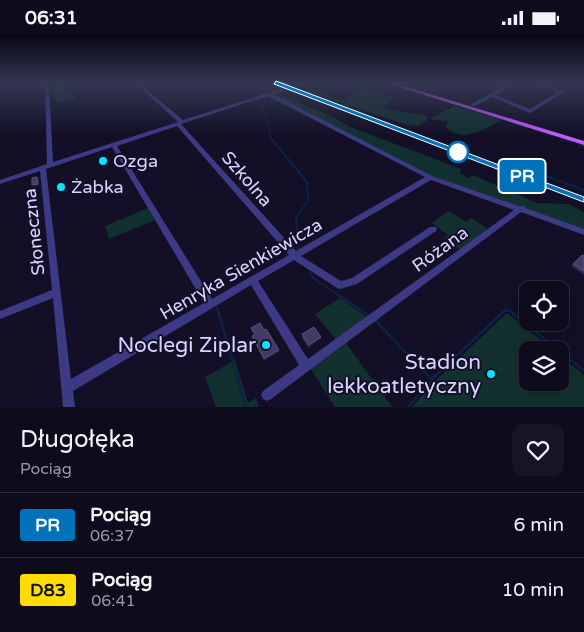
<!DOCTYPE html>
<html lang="pl">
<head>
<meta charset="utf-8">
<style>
  :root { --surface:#0e0b1c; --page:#171425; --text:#f1f3f6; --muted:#9b9ba3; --line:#2e2b3b }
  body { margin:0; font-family:"Varela Round",sans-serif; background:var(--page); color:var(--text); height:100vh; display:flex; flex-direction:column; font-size:19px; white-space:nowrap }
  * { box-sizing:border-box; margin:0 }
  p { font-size:16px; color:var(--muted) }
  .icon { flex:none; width:28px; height:28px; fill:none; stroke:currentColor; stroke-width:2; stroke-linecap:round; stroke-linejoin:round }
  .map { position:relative; height:372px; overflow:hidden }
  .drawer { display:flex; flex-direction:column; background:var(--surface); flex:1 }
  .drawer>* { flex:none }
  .badge { padding:0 10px; border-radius:4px; font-size:18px; line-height:32px }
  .buttons { position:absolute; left:519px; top:246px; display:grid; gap:10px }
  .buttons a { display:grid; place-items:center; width:50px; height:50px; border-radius:10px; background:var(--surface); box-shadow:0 2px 8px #0003,0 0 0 1px var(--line); font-size:25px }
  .map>.badge { position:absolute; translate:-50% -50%; box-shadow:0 0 0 2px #fff }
  .round { display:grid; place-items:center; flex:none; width:52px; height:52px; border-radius:10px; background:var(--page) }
  .overview { display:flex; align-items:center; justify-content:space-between; height:85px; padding:0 20px }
  h1 { font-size:24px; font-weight:600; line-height:38px }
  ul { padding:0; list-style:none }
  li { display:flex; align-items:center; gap:15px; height:65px; padding:0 20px; border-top:1px solid var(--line) }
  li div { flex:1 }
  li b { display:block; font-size:19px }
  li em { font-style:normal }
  li .badge { min-width:55px; font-weight:700; text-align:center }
  .status { display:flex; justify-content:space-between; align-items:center; height:35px; padding:0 25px; background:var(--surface); direction:ltr }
  .status svg { height:14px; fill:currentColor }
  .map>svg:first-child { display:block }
</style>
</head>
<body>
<div class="status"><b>06:31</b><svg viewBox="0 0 49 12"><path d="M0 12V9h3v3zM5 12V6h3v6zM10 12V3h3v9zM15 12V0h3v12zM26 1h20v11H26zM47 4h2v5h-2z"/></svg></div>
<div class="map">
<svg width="584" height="372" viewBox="0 0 584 372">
  <rect width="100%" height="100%" fill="#130f26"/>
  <g fill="#12302f">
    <polygon points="64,49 76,64 58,68 52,57 55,55 50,56 50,52"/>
    <polygon points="366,52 393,62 382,73 428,81 426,86 418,91 408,90 370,78 307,56 310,53 343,66"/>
    <polygon points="281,60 333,82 348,91 461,134 460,138 469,143 473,140 537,168 568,169 584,177 584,195 425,139 278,62"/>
    <path d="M 455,71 L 501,85 C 483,95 463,109 446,92 L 448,86 L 429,84 Z"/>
    <polygon points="148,173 155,185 109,204 105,191"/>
    <polygon points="449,176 466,187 472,183 488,194 460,215 444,203 448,200 432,188"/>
    <polygon points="340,263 367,282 336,305 315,279"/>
    <polygon points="507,278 553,315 528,315 528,348 560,348 560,321 584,340 584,372 412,372 436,345"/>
    <polygon points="346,308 392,372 335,372 311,334"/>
    <polygon points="235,325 248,368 256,363 259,372 216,372 205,342"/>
  </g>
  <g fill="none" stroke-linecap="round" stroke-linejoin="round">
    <g stroke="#0c2248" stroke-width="1">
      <polyline points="265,48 267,50 265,56"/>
      <polyline points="303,50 310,48"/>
      <polyline points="261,66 271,103"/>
      <polyline points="515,89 527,93"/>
      <polyline points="533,95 553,101"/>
    </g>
    <g stroke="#0c2248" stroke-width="2">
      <polyline points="270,102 307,147 308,166 296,183 298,214"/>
      <polyline points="562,104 571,107"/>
      <polyline points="579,110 584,111"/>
      <polyline points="501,124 584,155"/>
      <polyline points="310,238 314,244 340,261"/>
    </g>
    <g stroke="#0c2248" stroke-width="2.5">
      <polyline points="338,260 370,281"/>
      <polyline points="217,272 246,372"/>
      <polyline points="374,284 432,345 408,372"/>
      <polyline points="560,316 584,336"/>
      <polyline points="432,344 505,275 510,276 558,315"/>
    </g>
    <g fill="#3d3a85" fill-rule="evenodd">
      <path d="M 45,48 L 49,48 L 53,127 L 178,87 L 135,48 L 139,48 L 183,85 L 299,48 L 304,48 L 304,49 L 273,59 L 432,141 L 519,171 L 525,171 L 525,173 L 584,194 L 584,200 L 521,177 L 271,364 L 267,366 L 263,364 L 261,360 L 263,356 L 299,330 L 251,250 L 73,356 L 75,372 L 63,372 L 53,263 L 0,284 L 0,276 L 52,255 L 40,136 L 0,149 L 0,145 L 47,129 ZM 268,61 L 425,142 L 296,216 L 181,89 ZM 177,91 L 289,220 L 212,264 L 117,111 ZM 112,112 L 204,268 L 71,344 L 46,134 ZM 431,145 L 514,175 L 308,324 L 258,246 L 294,225 L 337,253 L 340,254 L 357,249 L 436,196 L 437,194 L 436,192 L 430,192 L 352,243 L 341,246 L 301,221 Z"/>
      <polygon points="494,48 499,48 507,50 512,48 517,48 517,49 495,60 530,74 558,57 534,49 534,48 539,48 564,57 530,78 492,62 475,71 471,71 471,69 503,52"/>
    </g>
    <polygon fill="#c25bff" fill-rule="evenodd" points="386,48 394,48 584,106 584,110"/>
    <polyline stroke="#00e5ff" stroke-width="1" stroke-dasharray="5 4.5" stroke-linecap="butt" points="276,48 423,103"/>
    <polyline stroke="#00e5ff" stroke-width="2" stroke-dasharray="6 5.5" stroke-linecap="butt" points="420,102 584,164"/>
  </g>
  <g fill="#312854">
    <polygon points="582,220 584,221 584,240 571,231"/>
    <polygon points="302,299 320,306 308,313 302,303"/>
  </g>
  <g fill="#1d163a">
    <polygon points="37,142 39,144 39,151 34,153 32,150"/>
    <polygon points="321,302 320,306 308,313 309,310"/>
    <polygon points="279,315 279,317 265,326 264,324"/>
  </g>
  <g fill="#433a66" stroke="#5a527e">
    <polygon points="37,142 38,149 32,150 32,143"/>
    <polygon points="582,220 584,221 584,236 573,229"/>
    <polygon points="260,288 264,295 266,294 279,315 264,324 252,301 255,300 251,293"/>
    <polygon points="314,292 321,302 309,310 302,299"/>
  </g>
  <linearGradient id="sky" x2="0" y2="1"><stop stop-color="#0a0815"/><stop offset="0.48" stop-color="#333752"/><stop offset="1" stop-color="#333752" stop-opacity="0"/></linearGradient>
  <rect width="584" height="100" fill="url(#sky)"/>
  <polygon fill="#0072bc" stroke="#fff" points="276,46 584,162 584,167 581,166 274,49"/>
  <circle fill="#fff" stroke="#0072bc" stroke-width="2.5" cx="458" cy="117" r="10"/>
  <g fill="#00e5ff" stroke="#130f26" stroke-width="2">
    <circle cx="103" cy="126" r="5"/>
    <circle cx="61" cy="152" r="5"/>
    <circle cx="266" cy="310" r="5"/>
    <circle cx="491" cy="339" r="5"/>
  </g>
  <g text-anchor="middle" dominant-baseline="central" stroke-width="4" stroke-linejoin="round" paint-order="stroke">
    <g font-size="18" fill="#d9d4ff" stroke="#130f26" text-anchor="start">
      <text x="113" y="126">Ozga</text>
      <text x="71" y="152">Żabka</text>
    </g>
    <g font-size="18" fill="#d9d4ff" stroke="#130f26">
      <text transform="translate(247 144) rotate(49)">Szkolna</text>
      <text transform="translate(34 197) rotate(-96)">Słoneczna</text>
      <text transform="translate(440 214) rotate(-36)">Różana</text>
      <text transform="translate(241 234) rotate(-30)">Henryka Sienkiewicza</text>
    </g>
    <g font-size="21" fill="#d9d4ff" stroke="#130f26" text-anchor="end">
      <text x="256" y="310">Noclegi Ziplar</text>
      <text x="481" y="327">Stadion<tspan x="481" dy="24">lekkoatletyczny</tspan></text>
    </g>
  </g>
</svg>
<div class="buttons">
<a><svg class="icon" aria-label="locate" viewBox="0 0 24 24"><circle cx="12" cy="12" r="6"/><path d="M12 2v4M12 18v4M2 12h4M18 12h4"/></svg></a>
<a><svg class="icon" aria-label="layers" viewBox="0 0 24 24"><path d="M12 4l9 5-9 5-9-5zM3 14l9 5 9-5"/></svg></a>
</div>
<b class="badge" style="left:522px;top:141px;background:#0072bc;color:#fff">PR</b>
</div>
<section class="drawer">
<div class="overview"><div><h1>Długołęka</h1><p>Pociąg</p></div><a class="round"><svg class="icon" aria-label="heart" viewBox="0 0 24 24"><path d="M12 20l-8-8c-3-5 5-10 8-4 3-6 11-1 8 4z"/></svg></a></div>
<ul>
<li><span class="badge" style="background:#0072bc;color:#fff">PR</span><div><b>Pociąg</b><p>06:37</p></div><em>6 min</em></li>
<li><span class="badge" style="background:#fd0;color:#111">D83</span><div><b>Pociąg</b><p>06:41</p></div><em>10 min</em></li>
</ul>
</section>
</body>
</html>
